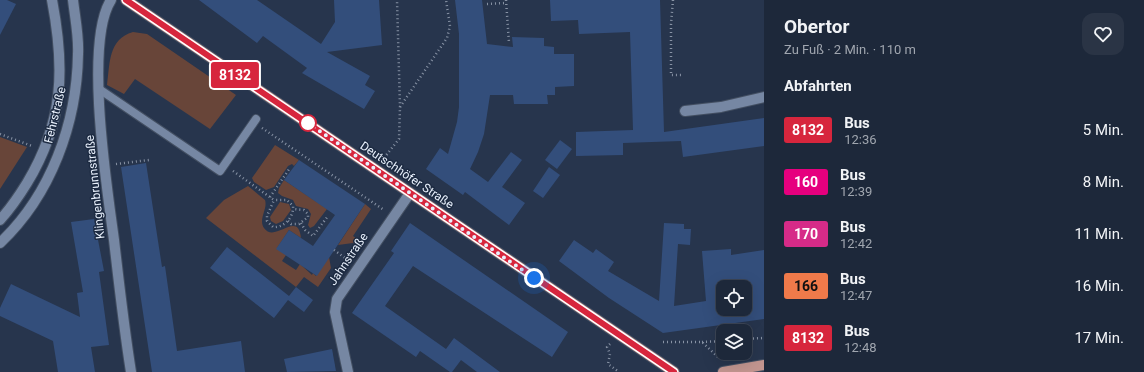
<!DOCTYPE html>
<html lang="de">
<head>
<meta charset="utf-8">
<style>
  :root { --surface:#1d283a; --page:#2a3445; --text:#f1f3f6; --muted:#a0a6af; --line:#3b4454 }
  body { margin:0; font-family:Roboto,sans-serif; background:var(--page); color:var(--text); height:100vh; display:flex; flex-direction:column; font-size:15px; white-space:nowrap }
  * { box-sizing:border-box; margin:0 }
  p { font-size:13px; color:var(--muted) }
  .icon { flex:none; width:22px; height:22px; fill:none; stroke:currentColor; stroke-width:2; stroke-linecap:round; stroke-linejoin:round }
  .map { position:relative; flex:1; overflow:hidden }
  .drawer { display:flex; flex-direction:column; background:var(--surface); width:380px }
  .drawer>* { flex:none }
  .badge { padding:0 8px; border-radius:3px; font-size:14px; line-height:26px }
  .fabs { position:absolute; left:716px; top:280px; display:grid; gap:8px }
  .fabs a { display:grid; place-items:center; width:36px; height:36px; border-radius:8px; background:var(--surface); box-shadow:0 4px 16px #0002,0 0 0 1px var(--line); font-size:20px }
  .you { position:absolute; width:20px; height:20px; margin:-10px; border:3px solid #fff; border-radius:50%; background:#1a73e8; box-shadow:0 0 0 6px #1a73e833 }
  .map>.badge { position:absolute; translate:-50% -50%; box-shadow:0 0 0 2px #fff }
  h2 { padding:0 20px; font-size:15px; line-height:36px }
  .round { display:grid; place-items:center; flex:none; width:42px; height:42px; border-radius:12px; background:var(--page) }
  .headline { display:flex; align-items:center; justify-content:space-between; height:68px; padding:0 20px }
  h1 { font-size:19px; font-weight:700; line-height:30px }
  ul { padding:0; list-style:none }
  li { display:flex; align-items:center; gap:12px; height:52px; padding:0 20px }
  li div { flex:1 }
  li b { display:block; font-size:15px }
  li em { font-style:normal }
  li .badge { min-width:44px; font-weight:700; text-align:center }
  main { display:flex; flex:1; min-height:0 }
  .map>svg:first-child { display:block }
</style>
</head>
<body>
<main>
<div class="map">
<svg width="764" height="372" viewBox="0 0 764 372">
  <rect width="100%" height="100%" fill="#27354d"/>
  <g fill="#684539">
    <path d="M 133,32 L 147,34 L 236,95 L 210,129 L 135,79 L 124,94 L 107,85 C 110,64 108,39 133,32 Z"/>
    <polygon points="0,137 27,147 0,189"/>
    <polygon points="275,145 299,160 294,166 292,164 288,166 274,187 266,190 254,182 252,178"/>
    <polygon points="284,180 327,209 314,226 310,228 308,225 311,214 308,209 296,206 293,200 282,196 278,193 279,188"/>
    <path d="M 248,186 L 265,200 C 268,209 258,219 264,228 C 275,244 298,209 301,238 L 289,230 L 277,248 L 286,255 L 282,261 L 296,270 L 300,264 L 312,275 L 313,273 L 316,276 L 329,257 L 331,268 L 318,287 L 304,277 L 296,287 L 206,218 L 224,200 Z"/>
    <polygon points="280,202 289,204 291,210 283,221 276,224 271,221 270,217"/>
    <polygon points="365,204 371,209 353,236 362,243 361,246 353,243 338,245"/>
  </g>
  <g fill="#334e7b" fill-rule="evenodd">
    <polygon points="0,0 7,0 16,4 0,35"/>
    <polygon points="199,0 257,0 321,44 335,22 334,0 379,0 382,45 327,52 370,76 365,85 375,91 364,109 302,73 307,68 263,36 257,43"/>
    <polygon points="455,0 482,0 487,44 513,47 512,37 544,38 544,46 554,47 554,54 574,54 574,86 555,87 555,95 547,95 548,104 514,104 513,95 490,95 484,134 478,152 470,169 488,182 511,152 522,160 502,187 525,203 509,225 465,192 463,195 426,169 440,148 448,154 457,122 459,107 459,34"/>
    <polygon points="550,0 660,0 664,132 764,118 764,146 683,157 681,141 623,143 623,155 576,156 576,132 633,130 630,32 579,34 578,20 551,21"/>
    <polygon points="560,140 572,149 557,169 545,160"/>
    <polygon points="299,160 365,204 317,276 276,249 289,230 313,246 335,215 284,180"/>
    <polygon points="146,163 162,267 165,266 177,351 241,341 245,372 152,372 121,167"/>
    <polygon points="549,167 560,175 543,198 533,191"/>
    <polygon points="94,219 104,271 99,272 109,345 91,347 95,372 58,372 53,341 0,316 0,308 11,284 80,317 77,293 83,292 71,222"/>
    <polygon points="410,223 568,332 552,357 413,266 385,306 446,349 454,338 500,372 477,372 461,360 452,372 450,372 420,351 416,357 352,313 394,253 391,251"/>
    <path d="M 664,223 L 684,224 L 684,229 L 691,229 L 690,245 L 678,244 L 674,306 L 706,301 L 702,251 L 731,249 L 731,255 L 764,250 L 764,319 L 663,333 L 609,298 L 559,261 L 574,240 L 593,253 L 596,249 L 614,262 L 608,271 L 659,301 ZM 723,287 L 745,287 L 745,309 L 723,309 Z"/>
    <polygon points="227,247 289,296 296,287 313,300 304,312 288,300 274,318 210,268"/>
    <polygon points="332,349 336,371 287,372 284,359"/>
  </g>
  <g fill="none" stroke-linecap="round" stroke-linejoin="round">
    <defs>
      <polyline id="lane" points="99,89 220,171 256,119"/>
      <g id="street">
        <path d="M 111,0 C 84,42 107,188 114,240 C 119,284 124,328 131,372"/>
        <polyline points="685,111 721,107 764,97"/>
        <polyline points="348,372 335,312 337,299 410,193"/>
      </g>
      <g id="secondary">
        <path d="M 0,220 C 10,209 19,196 27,183 C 64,122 65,68 52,0"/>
        <path d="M 0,243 C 51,195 77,123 78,54 C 79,36 75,18 73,0"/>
      </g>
      <g id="primary">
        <polyline points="126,0 674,372"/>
        <polyline points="723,372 764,365"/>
      </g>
    </defs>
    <use href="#lane" stroke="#434f62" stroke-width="10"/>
    <use href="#street" stroke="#434f62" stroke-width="12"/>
    <use href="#secondary" stroke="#434f62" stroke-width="12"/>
    <use href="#primary" stroke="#434f62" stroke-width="12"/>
    <g stroke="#8893a5" stroke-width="2.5" stroke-dasharray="1 3" stroke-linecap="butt">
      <polyline points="506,0 509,43"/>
      <polyline points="673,0 671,24 671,75 681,75"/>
      <polyline points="487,4 506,3"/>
      <polyline points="400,107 447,38 450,26 446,0"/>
      <polyline points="262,128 384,210"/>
      <polyline points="0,134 32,146"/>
      <polyline points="384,158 399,139 400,107 397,0"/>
      <polyline points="116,164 149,160"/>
      <path d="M 233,171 L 274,200 L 267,216 L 267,221 L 273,227 C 284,228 294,217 293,206 L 287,200 L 274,200"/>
      <polyline points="270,197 290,168"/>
      <polyline points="288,221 291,224 299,224 308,217 308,214 304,210 294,209"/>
      <polyline points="301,223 305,230 313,236 328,216"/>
      <polyline points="334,250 348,260"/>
      <polyline points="745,339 764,338"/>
      <polyline points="663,342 702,342 720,359"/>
      <polyline points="702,342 723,341"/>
      <polyline points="610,344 607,347 610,354 608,364 619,372"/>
    </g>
    <use href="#lane" stroke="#7687a3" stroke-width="8"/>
    <use href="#street" stroke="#7687a3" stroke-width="10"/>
    <use href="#secondary" stroke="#7687a3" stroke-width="10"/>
    <use href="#primary" stroke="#c2958f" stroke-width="10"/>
  </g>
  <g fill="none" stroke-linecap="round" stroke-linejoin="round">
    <defs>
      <polyline id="line" points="126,0 674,372"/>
    </defs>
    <use href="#line" stroke="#fff" stroke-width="9"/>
    <use href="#line" stroke="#d7263d" stroke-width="6"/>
    <polyline stroke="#e8f0fc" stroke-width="4" stroke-dasharray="0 7.2" points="308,123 534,278"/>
  </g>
  <circle fill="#fff" stroke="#d7263d" stroke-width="2" cx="308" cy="123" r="8"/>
  <g text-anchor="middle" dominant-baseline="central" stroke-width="3" stroke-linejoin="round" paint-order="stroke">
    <g font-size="12" fill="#e8f0fc" stroke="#1d2b42">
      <text transform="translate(55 115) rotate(-76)">Fehrstraße</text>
      <text transform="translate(407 175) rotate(34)">Deutschhöfer Straße</text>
      <text transform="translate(95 187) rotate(-96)">Klingenbrunnstraße</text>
      <text transform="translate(348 259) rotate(-56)">Jahnstraße</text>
    </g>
  </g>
</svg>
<div class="fabs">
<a><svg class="icon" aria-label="locate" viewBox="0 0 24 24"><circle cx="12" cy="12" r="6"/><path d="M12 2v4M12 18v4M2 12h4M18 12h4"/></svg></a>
<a><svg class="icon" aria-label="layers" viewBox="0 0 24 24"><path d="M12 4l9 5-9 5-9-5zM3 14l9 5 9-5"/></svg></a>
</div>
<div class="you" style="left:534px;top:278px"></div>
<b class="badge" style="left:235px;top:75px;background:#d7263d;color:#fff">8132</b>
</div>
<section class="drawer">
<div class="headline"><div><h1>Obertor</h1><p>Zu Fuß · 2 Min. · 110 m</p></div><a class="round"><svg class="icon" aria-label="heart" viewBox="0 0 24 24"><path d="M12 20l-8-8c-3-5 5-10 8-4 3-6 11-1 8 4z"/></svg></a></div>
<h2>Abfahrten</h2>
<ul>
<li><span class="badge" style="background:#d7263d;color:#fff">8132</span><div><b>Bus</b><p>12:36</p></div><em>5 Min.</em></li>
<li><span class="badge" style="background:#e6007e;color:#fff">160</span><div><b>Bus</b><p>12:39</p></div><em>8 Min.</em></li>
<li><span class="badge" style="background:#d62b88;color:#fff">170</span><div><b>Bus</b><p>12:42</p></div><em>11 Min.</em></li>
<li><span class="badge" style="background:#f07a4a;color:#111">166</span><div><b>Bus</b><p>12:47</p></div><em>16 Min.</em></li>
<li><span class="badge" style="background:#d7263d;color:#fff">8132</span><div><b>Bus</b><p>12:48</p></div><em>17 Min.</em></li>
</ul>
</section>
</main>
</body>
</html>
